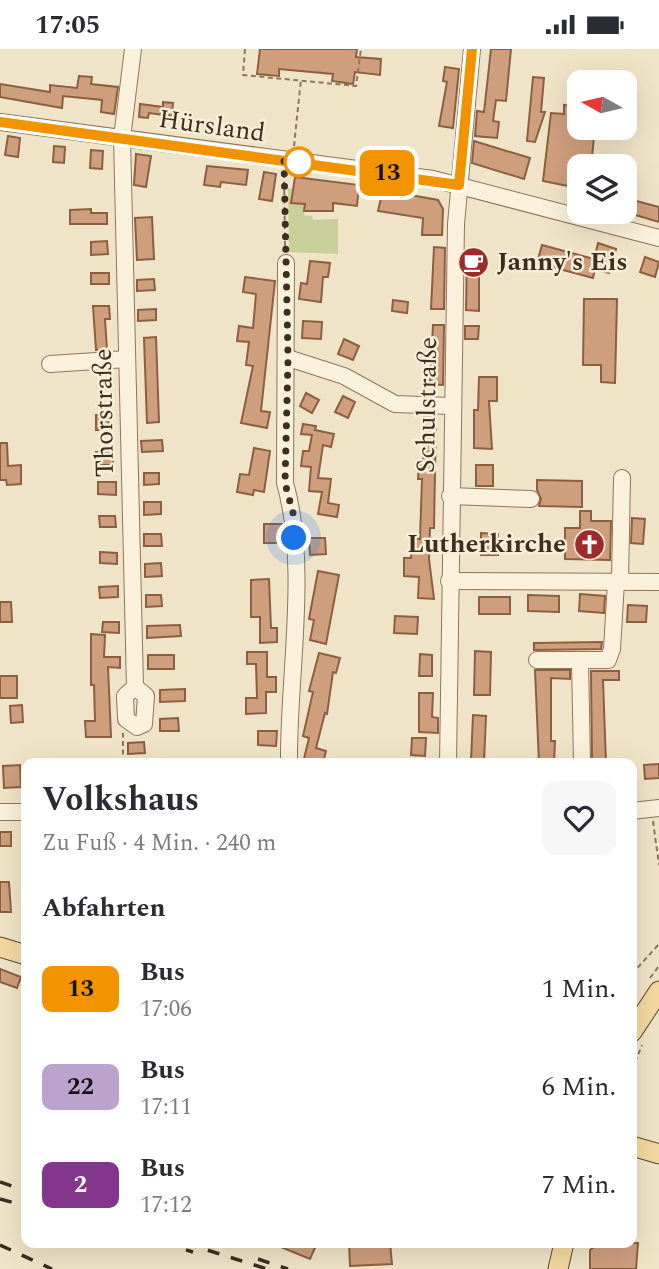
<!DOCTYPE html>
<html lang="de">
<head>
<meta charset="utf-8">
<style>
  :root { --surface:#fff; --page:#f7f7f7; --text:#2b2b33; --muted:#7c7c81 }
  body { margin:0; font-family:Spectral,serif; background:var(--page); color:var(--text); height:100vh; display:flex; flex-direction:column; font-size:26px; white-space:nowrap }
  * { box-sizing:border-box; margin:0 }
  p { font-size:23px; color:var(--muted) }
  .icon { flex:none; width:38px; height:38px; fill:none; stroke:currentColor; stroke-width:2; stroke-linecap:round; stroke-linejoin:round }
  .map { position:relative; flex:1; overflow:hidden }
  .side { position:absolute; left:21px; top:709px; width:616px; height:490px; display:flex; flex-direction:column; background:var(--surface); border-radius:14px; box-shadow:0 7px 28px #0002 }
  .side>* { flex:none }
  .badge { padding:0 14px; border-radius:10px; font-size:24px; line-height:46px }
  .needle { width:46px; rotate:278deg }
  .buttons { position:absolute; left:567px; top:21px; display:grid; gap:14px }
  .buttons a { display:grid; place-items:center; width:70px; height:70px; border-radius:14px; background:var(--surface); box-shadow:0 7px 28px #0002; font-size:35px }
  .you { position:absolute; width:35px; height:35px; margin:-18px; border:5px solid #fff; border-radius:50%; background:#1a73e8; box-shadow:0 0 0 10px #1a73e833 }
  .map>.badge { position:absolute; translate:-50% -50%; box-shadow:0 0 0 4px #fff }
  h2 { padding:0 21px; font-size:26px; line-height:63px }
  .round { display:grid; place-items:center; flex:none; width:74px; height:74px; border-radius:14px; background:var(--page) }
  .summary { display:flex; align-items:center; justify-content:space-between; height:119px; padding:0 21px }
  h1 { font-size:33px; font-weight:700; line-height:52px }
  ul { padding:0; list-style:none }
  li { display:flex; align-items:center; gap:21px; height:98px; padding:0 21px }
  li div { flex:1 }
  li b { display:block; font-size:26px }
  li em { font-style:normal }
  li .badge { min-width:77px; font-weight:700; text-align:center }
  .status { display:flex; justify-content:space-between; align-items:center; height:49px; padding:0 35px; background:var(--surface); direction:ltr }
  .status svg { height:19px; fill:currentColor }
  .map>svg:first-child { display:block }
</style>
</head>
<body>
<div class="status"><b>17:05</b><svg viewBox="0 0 49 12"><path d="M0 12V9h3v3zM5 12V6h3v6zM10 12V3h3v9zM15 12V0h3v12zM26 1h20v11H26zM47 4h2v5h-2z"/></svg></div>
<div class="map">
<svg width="659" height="1220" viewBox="0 0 659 1220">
  <rect width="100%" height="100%" fill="#f0e4c8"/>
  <polygon fill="#c9cf9b" points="288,139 292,140 291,154 300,155 301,149 305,150 304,166 312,167 313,171 338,170 338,205 289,203"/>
  <g fill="#cf9f7d" stroke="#8d5f41" stroke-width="2">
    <polygon points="260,0 357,0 356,8 381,10 380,26 355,23 353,35 332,32 333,25 279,20 279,27 257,25"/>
    <polygon points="491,0 511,0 506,52 496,51 493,72 499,73 497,89 475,87 477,62 484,63"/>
    <polygon points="445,18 459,20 453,79 439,77 447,33 443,32"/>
    <polygon points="79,27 92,28 91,35 118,38 114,65 101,63 102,51 63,47 62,59 0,48 0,35 50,43 50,36 77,39"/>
    <polygon points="533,28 544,29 541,63 545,63 535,93 527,92"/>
    <polygon points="163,53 173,54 172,67 149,64 148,69 139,68 140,55 163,58"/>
    <polygon points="564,56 579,58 579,79 595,79 591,117 579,117 579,130 574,129 573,138 543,132 551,64 564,65"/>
    <polygon points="8,87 20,89 18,108 5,106"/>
    <polygon points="474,92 530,109 524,130 472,114"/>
    <polygon points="54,97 65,98 64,114 53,113"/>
    <polygon points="91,101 103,102 102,120 90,119"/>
    <polygon points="136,105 151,107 146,138 134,136"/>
    <polygon points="207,117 248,121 246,136 221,133 220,138 204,136"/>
    <polygon points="264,123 276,125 272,152 259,150"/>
    <polygon points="295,128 359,136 357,157 333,154 333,162 304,162 305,155 291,154"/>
    <polygon points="383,141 438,151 443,160 442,186 422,186 423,169 378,162"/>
    <polygon points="625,149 659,158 659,173 625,163"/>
    <polygon points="91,160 91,164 107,164 107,175 70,175 70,161"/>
    <polygon points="152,168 154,210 137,211 135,169"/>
    <polygon points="107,192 108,205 91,206 91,193"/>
    <polygon points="598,194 616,200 609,224 595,220 593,229 537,214 542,196 594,210"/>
    <polygon points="434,198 445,199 444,260 431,260"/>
    <polygon points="467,203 483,203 482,223 479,223 479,262 466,261"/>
    <polygon points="645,208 659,213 655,228 640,223"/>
    <polygon points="310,212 330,214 328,228 323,228 321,253 299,250 301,234 307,235"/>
    <rect x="91" y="224" width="18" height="11"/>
    <polygon points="245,228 275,232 261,362 270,363 267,379 241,374 253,317 246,316 249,293 237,292 239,277 253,279 256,245 243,243"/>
    <polygon points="154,230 155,241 137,242 137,231"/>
    <polygon points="584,250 617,250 615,334 601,333 601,316 583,316"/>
    <polygon points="393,251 408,253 407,264 392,262"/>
    <polygon points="93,257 109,257 110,270 105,270 107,301 96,301"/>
    <polygon points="156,260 156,271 138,272 138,261"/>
    <polygon points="303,272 322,273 321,290 302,289"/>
    <polygon points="433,276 444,276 443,336 430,335"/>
    <polygon points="465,277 479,277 478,290 465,290"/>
    <polygon points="156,288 159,373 147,374 144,289"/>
    <polygon points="344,290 359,297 353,311 338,305"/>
    <polygon points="479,328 497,328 497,352 489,352 492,400 474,399 474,361 478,361"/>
    <polygon points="306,344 319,351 312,364 300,357"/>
    <polygon points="343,347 355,353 348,369 335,363"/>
    <polygon points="96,366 109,366 108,381 96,381"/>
    <polygon points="424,368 436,369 434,479 430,479 429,510 434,550 418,549 419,528 404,527 404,509 411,509 412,490 420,490 422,430 418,430 419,416 423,416"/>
    <polygon points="303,375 316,377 315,381 334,385 331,398 323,396 318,429 331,430 328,454 339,456 337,468 318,465 322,443 309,442 311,418 301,417 303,402 309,402 312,386 301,385"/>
    <polygon points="162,391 163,402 142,403 141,392"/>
    <polygon points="0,394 7,394 8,417 21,416 21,435 7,436 6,431 0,431"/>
    <polygon points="254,399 270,402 264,443 254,441 253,446 237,443 240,425 249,426"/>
    <polygon points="96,403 113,403 113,416 95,416"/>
    <rect x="476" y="416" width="17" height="21"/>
    <polygon points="144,424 159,424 159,435 144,436"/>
    <polygon points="537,431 582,432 582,458 539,457 541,450 537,441"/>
    <polygon points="98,433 116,433 116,446 98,445"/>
    <polygon points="144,453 161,453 161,465 144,466"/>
    <polygon points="580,462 591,462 591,472 611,472 610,511 565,510 565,479 580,479"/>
    <polygon points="99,467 115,467 116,478 100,478"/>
    <polygon points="632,469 645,470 643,495 631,494"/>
    <polygon points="264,475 282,475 283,487 277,487 277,494 264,494"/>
    <polygon points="481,484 498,485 498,506 481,506"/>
    <polygon points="144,485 161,485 162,497 144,497"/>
    <polygon points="309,489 325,489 326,505 310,506"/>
    <polygon points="100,503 117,504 117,515 100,514"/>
    <polygon points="161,514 162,527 145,528 145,515"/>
    <polygon points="318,522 339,526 326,595 310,591 314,571 309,570"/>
    <polygon points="269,530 271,579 277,579 277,593 260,594 260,568 251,568 251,531"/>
    <polygon points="118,537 118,548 100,549 99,538"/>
    <polygon points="580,545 605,547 604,564 579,562"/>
    <polygon points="146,546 161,546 162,557 146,558"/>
    <polygon points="528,546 559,547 559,563 528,562"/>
    <rect x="479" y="548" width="31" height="17"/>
    <polygon points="0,553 11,553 12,573 0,573"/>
    <polygon points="628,556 647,557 646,573 627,573"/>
    <polygon points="395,567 418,568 417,585 394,584"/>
    <polygon points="103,573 119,573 119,584 102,583"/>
    <polygon points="180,576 181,587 147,589 147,577"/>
    <polygon points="91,585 105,586 104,608 120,608 120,619 108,618 111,688 86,688 85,672 95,672 94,636 91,636"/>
    <polygon points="602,593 601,600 534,601 534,594"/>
    <polygon points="475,602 491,603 490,646 474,646"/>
    <polygon points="247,603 267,603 267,628 276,628 276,643 266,643 266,664 246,665 246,649 257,649 256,615 247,615"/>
    <polygon points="319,604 340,609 336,624 333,623 327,665 325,664 316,699 326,702 323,714 303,714 309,689 303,687 313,643 309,642"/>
    <polygon points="420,605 432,606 432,627 419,627"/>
    <rect x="148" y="606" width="26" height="14"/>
    <polygon points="535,621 570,621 570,630 551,629 551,692 555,692 554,714 539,714"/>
    <polygon points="591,622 619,622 619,631 603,631 606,714 592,714"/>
    <rect x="0" y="627" width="17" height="22"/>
    <polygon points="185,640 185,652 160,653 160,641"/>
    <polygon points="419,644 433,644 432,668 438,669 438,684 419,683"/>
    <polygon points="22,656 23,673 11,674 10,657"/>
    <polygon points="473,666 486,667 484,713 471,712"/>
    <polygon points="178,669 179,682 160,682 160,670"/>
    <polygon points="258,682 277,682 276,697 258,696"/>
    <polygon points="412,689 426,689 425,707 411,706"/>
    <polygon points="144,693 145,704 128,705 128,694"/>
    <polygon points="659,715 659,729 645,730 644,716"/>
    <polygon points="20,716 21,738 4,739 3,717"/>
    <rect x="0" y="783" width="11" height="14"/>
    <polygon points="0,833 9,833 11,863 0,863"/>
    <polygon points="0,920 21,928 17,939 0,933"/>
    <polygon points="271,1194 317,1194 310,1210"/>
    <polygon points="349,1194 390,1194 392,1215 350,1217"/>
    <polygon points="600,1194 638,1194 636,1220 590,1220 590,1201"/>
  </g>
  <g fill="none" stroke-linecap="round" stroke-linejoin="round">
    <defs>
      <g id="minor">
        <polyline points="133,0 122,89 135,638 146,647 144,675 137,678 126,670 125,647 135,638"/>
        <polyline points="0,73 433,130 659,189"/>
        <path d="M 286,214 L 285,434 C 309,518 288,627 289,714"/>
        <polyline points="288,309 344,327 395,355 452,357"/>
        <polyline points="50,315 127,310"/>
        <polyline points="450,447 531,450"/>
        <polyline points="449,532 659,533"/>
        <polyline points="620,533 622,429"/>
        <polyline points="537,611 608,611 612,600 616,533"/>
        <polyline points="580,611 582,714"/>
        <polyline points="448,714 456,175 472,0"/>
        <polyline points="632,762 659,759"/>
        <polyline points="0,763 26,763"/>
      </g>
      <g id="major">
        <polyline points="0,898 26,906"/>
        <polyline points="632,983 659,942"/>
        <polyline points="632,1097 659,1105"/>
        <polyline points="558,1220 564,1194"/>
      </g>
    </defs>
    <use href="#minor" stroke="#8d765c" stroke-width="18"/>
    <use href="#major" stroke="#5b4430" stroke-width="21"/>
    <g stroke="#8d765c" stroke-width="2" stroke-dasharray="5 3.5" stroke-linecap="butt">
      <polyline points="245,0 243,26 356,37 361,0"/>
      <polyline points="294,97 301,30"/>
      <polyline points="284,124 285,199"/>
      <polyline points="123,714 123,684"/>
      <polyline points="653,772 659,816"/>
      <polyline points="632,925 659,895"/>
      <polyline points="650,929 659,917"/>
      <polyline points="632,1021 642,996"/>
    </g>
    <use href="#minor" stroke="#faf1dc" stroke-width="16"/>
    <use href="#major" stroke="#f3d9a0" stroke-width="19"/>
    <g stroke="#3d2e20" stroke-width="3.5" stroke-dasharray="12 12" stroke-linecap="butt">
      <polyline points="0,1133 26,1142"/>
      <polyline points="0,1150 26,1157"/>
      <polyline points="163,1194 193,1203"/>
      <polyline points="185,1194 267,1220"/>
      <polyline points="0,1196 52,1220"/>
      <polyline points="258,1210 288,1220"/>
    </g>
  </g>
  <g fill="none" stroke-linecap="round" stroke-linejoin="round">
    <defs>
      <polyline id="line" points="0,73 459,136 472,0"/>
    </defs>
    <use href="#line" stroke="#fff" stroke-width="16"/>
    <use href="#line" stroke="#f29300" stroke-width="10"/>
    <polyline stroke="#3d2e20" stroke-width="7" stroke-dasharray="0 12.6" points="294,489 293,464 285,434 288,309 284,111 299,113"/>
  </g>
  <defs>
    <symbol id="cafe-disc" viewBox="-11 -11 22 22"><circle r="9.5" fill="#9e2a2b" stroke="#f7eed8"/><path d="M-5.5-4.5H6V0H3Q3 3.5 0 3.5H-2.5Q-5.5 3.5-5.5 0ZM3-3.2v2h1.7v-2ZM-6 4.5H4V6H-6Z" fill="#fff"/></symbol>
    <symbol id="church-disc" viewBox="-11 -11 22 22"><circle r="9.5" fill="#9e2a2b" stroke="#f7eed8"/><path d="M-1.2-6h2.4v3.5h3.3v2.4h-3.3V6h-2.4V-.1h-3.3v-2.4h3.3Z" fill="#fff"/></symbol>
  </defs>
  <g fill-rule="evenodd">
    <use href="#cafe-disc" x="456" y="196" width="35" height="35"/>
    <use href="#church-disc" x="572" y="478" width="35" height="35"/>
  </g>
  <circle fill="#fff" stroke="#f29300" stroke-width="3.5" cx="299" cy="113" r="14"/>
  <g text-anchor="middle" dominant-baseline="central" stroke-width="5" stroke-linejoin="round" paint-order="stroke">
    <g font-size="26" fill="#3d2e20" stroke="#f7eed8">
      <text transform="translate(212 77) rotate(8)">Hürsland</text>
      <text transform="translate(427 356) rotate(-89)">Schulstraße</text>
      <text transform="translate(104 364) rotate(-91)">Thorstraße</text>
    </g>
    <g font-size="26" font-weight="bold" fill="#3d2e20" stroke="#f7eed8" text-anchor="start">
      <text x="497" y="213">Janny's Eis</text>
      <text x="566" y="495" text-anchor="end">Lutherkirche</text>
    </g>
  </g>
</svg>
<div class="buttons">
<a><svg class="needle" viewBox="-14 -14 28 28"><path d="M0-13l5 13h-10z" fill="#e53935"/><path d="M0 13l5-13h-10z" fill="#7c7c81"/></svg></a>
<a><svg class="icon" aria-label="layers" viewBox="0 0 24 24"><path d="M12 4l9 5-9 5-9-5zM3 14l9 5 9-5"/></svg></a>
</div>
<div class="you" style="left:294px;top:489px"></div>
<b class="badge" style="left:387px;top:124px;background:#f29300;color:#111">13</b>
<section class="side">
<div class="summary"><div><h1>Volkshaus</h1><p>Zu Fuß · 4 Min. · 240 m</p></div><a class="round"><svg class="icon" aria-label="heart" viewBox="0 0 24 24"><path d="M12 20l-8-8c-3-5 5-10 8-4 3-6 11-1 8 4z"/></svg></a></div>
<h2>Abfahrten</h2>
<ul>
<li><span class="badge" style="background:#f29300;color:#111">13</span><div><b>Bus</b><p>17:06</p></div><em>1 Min.</em></li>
<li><span class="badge" style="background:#bca3ce;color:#111">22</span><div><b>Bus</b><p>17:11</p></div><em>6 Min.</em></li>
<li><span class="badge" style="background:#82368c;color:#fff">2</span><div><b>Bus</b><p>17:12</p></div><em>7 Min.</em></li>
</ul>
</section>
</div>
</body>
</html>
